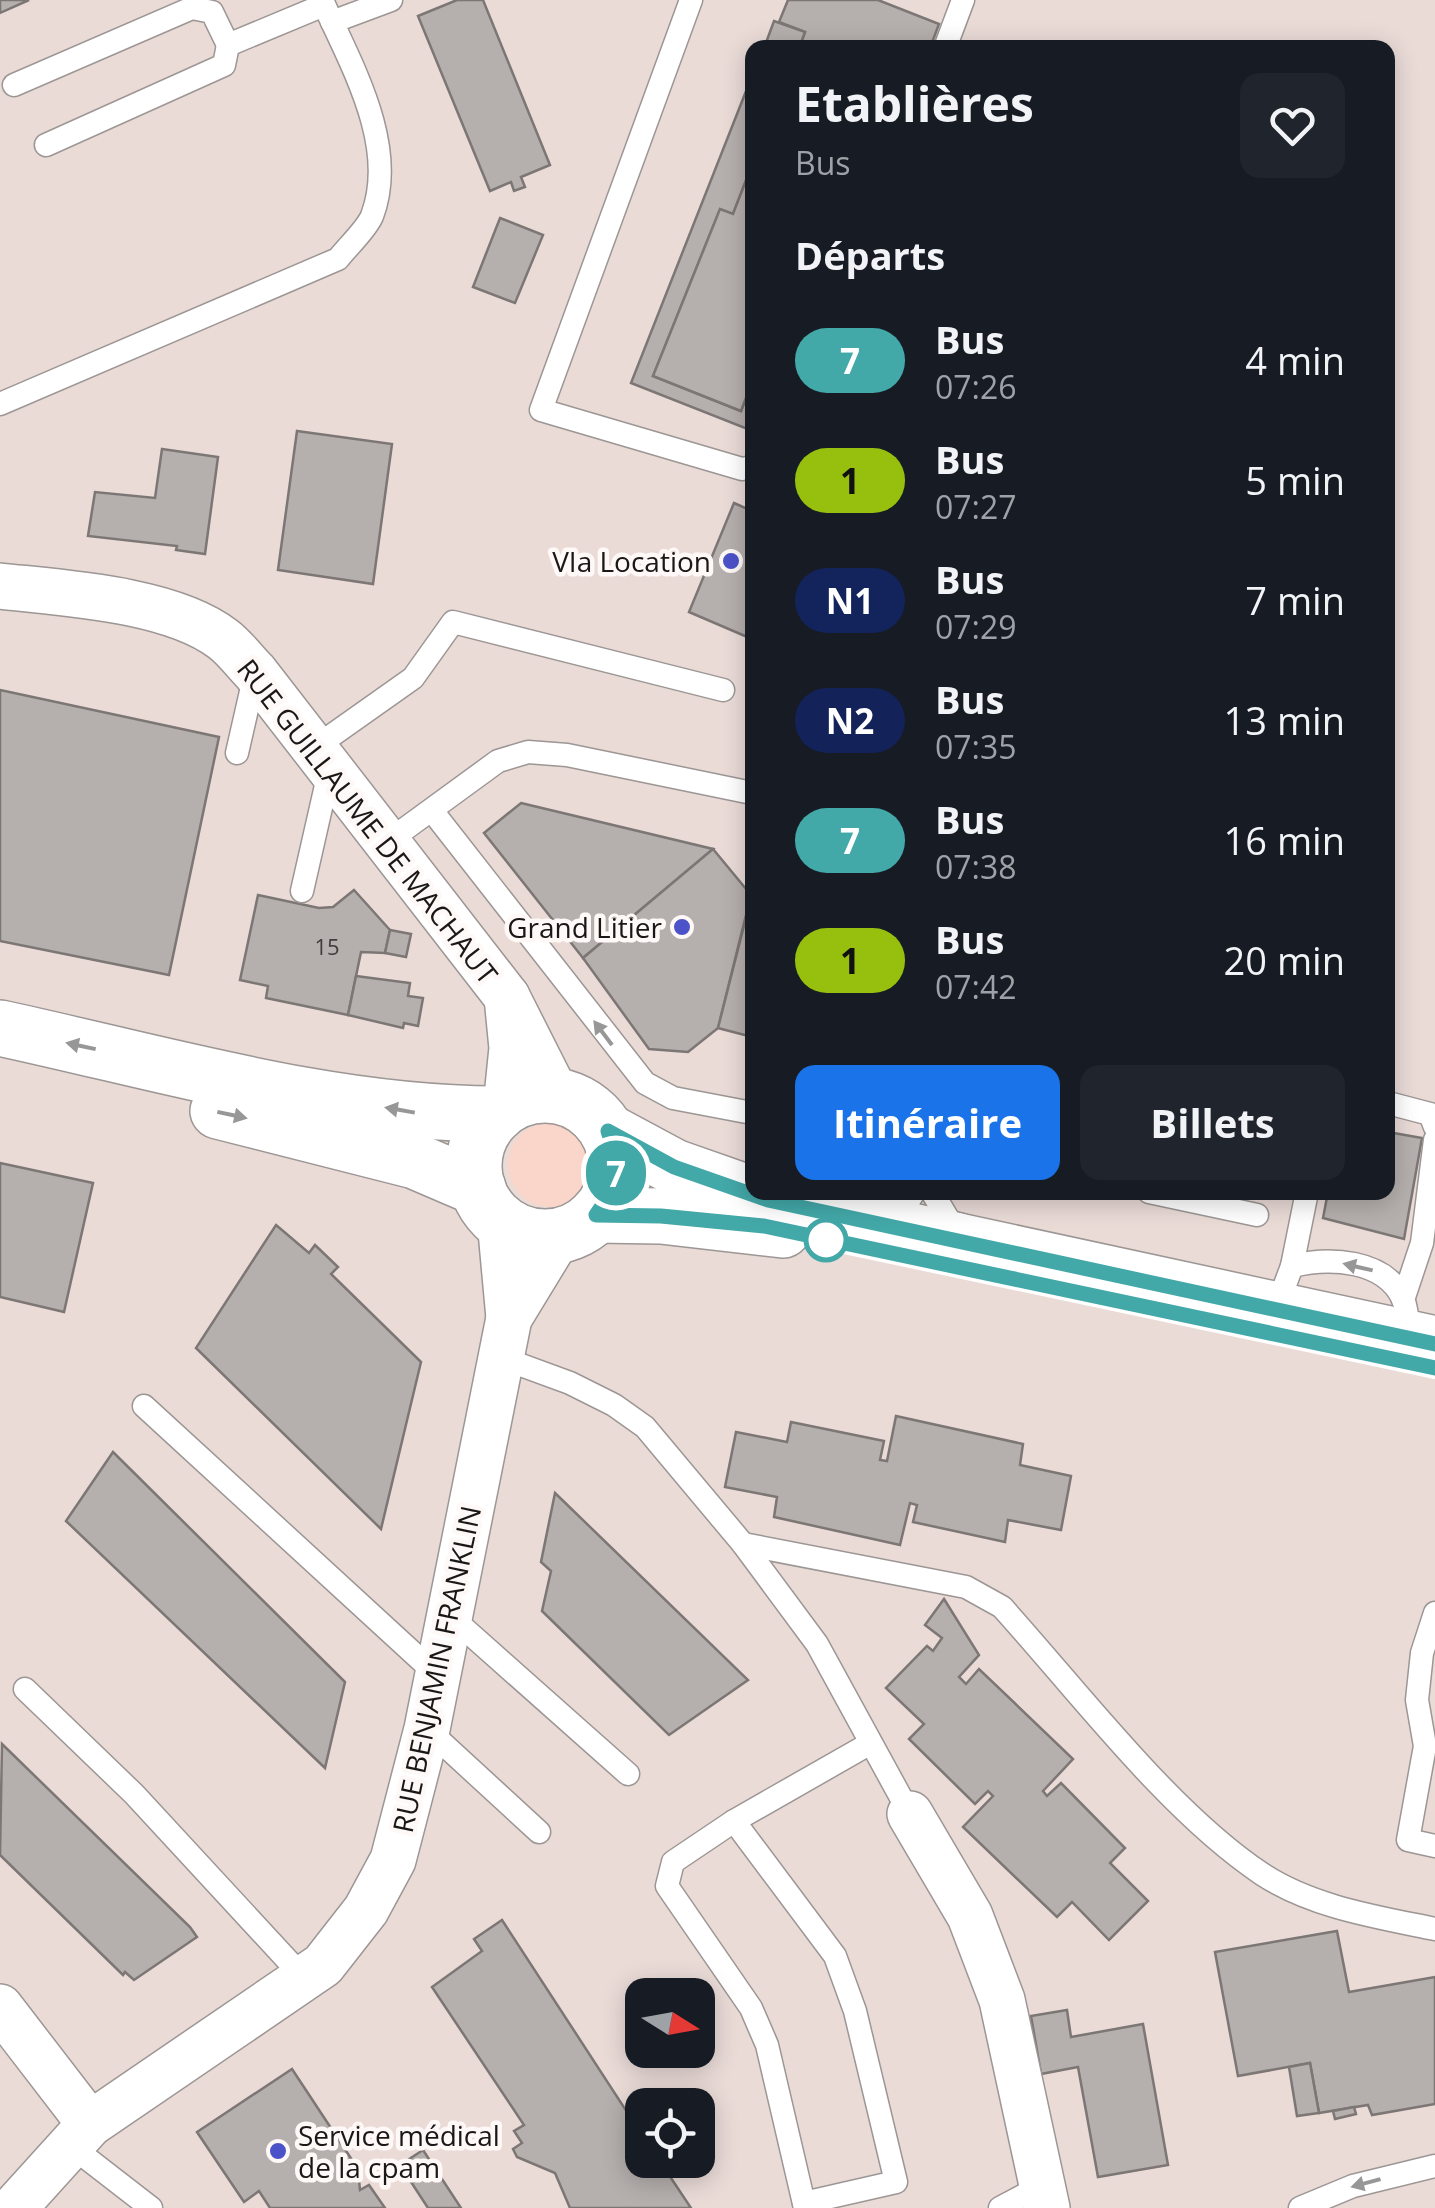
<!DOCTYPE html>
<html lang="fr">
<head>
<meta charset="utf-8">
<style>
  :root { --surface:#171b24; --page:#20242c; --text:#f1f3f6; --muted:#9ea1a6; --accent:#1a73e8 }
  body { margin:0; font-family:"Open Sans",sans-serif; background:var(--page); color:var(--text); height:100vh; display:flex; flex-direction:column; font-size:38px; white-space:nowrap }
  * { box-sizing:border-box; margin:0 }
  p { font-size:32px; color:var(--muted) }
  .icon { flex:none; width:55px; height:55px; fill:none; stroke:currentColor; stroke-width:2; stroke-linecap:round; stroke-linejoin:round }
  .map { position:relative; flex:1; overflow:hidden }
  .panel { position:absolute; left:745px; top:40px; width:650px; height:1160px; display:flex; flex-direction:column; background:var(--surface); border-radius:20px; box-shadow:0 5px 25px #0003 }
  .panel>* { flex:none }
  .badge { padding:0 20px; border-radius:32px; font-size:35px; line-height:65px }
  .needle { width:65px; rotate:101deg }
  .controls { position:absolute; left:625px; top:1978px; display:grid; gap:20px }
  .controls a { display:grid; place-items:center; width:90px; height:90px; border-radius:20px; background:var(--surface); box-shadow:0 5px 25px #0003; font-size:50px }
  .map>.badge { position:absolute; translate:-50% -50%; box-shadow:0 0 0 5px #fff }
  h2 { padding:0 50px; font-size:38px; line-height:90px }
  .round { display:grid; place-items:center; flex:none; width:105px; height:105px; border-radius:20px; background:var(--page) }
  .summary { display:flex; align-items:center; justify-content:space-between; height:170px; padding:0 50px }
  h1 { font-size:48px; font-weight:700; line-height:75px }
  .cta { display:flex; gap:20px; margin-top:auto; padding:20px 50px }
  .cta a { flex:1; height:115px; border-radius:20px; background:var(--accent); color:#fff; font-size:40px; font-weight:700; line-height:115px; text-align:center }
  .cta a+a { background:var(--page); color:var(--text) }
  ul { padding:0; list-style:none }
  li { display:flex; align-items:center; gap:30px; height:120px; padding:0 50px }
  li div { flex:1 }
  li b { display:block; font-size:38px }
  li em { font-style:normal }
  li .badge { min-width:110px; font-weight:700; text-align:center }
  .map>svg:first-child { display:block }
</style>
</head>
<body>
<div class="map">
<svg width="1435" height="2208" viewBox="0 0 1435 2208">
  <rect width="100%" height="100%" fill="#f1ebe9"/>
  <path fill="#eadbd7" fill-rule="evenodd" d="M 0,0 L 1435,0 L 1435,2208 L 0,2208 ZM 752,48 L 1388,48 L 1388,1192 L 752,1192 ZM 642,1995 L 698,1995 L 698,2050 L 642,2050 ZM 642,2105 L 698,2105 L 698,2160 L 642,2160 Z"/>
  <circle fill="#f9d5ca" cx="550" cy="1165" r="42"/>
  <g fill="#b5afad" stroke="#7c7674" stroke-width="2.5">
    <polygon points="0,0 29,0 0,13"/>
    <polygon points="457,0 483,0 550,165 521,177 525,187 514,191 511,182 490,191 418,16"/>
    <polygon points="788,0 878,0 939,24 930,48 799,48 805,32 779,22"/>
    <polygon points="774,21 805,32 799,48 764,48"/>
    <polygon points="752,76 752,165 733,214 720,209 653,376 741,411 752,382 750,430 631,383"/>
    <polygon points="752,165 752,382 741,411 653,376 720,209 733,214"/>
    <polygon points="500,218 543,235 515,303 473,287"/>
    <polygon points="297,431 392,444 373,584 278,570"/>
    <polygon points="162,449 218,457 205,554 176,550 177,546 88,536 95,492 155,498"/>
    <polygon points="734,503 752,511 752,639 689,612"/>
    <polygon points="0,690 219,737 169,975 0,941"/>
    <polygon points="521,803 713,849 583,958 484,833"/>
    <polygon points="713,849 751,895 718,1028 688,1052 649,1049 583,958"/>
    <polygon points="354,890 390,930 385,953 361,952 348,1015 266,998 268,986 240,980 258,895 319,908 333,907"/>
    <polygon points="752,894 752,1037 718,1028"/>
    <polygon points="390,930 411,934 406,957 385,953"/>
    <polygon points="356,976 410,983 408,996 423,998 418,1026 404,1023 403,1028 348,1015"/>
    <polygon points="1388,1132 1422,1138 1404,1239 1323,1218 1328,1192 1388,1192"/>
    <polygon points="0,1163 93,1183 64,1312 0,1297"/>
    <polygon points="276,1225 309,1253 315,1245 338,1267 331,1274 421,1362 381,1529 196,1348"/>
    <polygon points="896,1416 1023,1444 1020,1465 1071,1476 1061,1530 1008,1520 1005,1542 913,1522 917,1505 910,1503 900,1545 774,1517 777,1497 725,1487 736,1432 787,1442 791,1422 884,1441 880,1460 887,1461"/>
    <polygon points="113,1452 345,1682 325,1768 66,1521"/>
    <polygon points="555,1493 748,1680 669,1735 542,1611 551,1571 541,1562"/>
    <polygon points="944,1599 979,1655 959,1677 966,1684 979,1669 1073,1759 1043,1791 1047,1796 1061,1783 1125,1848 1110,1863 1148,1901 1109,1940 1072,1902 1057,1917 963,1827 993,1796 988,1791 975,1804 909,1739 924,1724 886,1688 927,1646 933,1651 942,1638 925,1625"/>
    <polygon points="2,1744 190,1927 197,1937 134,1980 125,1972 123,1975 0,1855"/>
    <polygon points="502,1920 642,2135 642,2160 659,2160 691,2208 570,2208 555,2173 517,2157 513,2149 522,2143 514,2131 524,2125 432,1987 482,1951 474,1939"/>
    <polygon points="1337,1931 1349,1992 1435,1977 1435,2104 1372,2115 1368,2105 1319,2113 1310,2063 1238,2076 1215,1952"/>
    <polygon points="1067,2010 1071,2037 1143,2024 1168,2165 1098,2177 1078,2067 1041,2074 1031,2016"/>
    <polygon points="1310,2063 1319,2113 1297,2116 1289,2067"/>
    <polygon points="292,2069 358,2169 360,2190 369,2185 385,2208 270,2208 259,2191 244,2202 197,2132"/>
    <polygon points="1354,2107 1356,2114 1335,2119 1333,2111"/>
    <polygon points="423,2150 461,2208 428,2208 400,2165"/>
  </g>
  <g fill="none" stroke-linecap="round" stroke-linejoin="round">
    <defs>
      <g id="lane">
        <polyline points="691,0 541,410 742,469 752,467"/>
        <polyline points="332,22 391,0"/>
        <polyline points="945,48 963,0"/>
        <polyline points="14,85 192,8 212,12 228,45 324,5"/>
        <polyline points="46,145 224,65 228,45"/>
        <path d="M 0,404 L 338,259 C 348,246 366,230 372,216 C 399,145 350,63 322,0"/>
        <polyline points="314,748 413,678 453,622 723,690"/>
        <polyline points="237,753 255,674"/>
        <polyline points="433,812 645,1083 673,1098 752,1113"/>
        <polyline points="387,842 498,761 528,752 567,755 752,793"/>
        <polyline points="302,891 330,768"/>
        <polyline points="1388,1103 1430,1114 1435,1127"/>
        <polyline points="932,1192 950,1222 962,1225"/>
        <polyline points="1149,1192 1257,1215"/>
        <polyline points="881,1213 906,1205 914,1192"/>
        <polyline points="1292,1266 1307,1192"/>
        <polyline points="1403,1300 1422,1243 1435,1140"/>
        <path d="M 1276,1309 L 1292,1266 C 1329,1257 1385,1259 1403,1299 C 1408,1310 1408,1327 1409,1338"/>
        <polyline points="502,1358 570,1383 614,1405 645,1427 743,1544 817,1644 910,1814"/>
        <polyline points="144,1406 436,1674"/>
        <path d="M 743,1544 L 966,1587 L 1002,1607 C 1078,1691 1169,1812 1262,1874 C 1312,1907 1377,1917 1435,1929"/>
        <polyline points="1435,1613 1422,1653 1417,1700 1425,1746 1408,1840 1435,1846"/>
        <polyline points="449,1615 628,1774"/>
        <polyline points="25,1689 134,1794 304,1978"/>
        <polyline points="427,1729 539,1832"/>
        <polyline points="734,1821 835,1956 855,2011 896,2182 804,2203"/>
        <polyline points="71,2146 151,2208"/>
        <polyline points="805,2208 767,2045 751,2008 667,1886 673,1862 734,1821 869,1744"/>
        <polyline points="1000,2208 1043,2185"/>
        <polyline points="1300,2208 1353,2186 1435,2166"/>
      </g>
      <g id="street">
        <path d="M 0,586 C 64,593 171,599 223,639 C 235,648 245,662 255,672 L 507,997"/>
        <polyline points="506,1107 512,1048 507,997 557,1096"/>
        <polyline points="500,1220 509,1318 559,1236"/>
        <polyline points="910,1814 970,1916 1002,2000 1047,2208"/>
        <polyline points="0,2007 90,2124"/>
        <polyline points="14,2208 90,2124 323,1965 366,1910 393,1860 427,1729 509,1318"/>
      </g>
      <g id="secondary">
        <path d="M 0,1028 C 162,1063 330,1114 497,1114"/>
        <circle cx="545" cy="1166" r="71"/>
        <polyline points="218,1111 415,1161 478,1188"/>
        <polyline points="607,1131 674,1167 768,1200 1435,1344"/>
        <polyline points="596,1215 661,1216 783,1230"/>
      </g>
    </defs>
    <use href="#lane" stroke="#9c9694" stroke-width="25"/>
    <use href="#street" stroke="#9c9694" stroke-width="48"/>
    <use href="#secondary" stroke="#9c9694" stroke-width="58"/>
    <use href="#lane" stroke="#fff" stroke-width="22"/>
    <use href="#street" stroke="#fff" stroke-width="45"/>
    <use href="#secondary" stroke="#fff" stroke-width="55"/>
  </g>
  <defs><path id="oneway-solid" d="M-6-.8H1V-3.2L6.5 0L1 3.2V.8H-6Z" transform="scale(2.5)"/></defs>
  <g fill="#989797">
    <use href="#oneway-solid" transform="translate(603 1033) rotate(-127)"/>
    <use href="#oneway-solid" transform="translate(81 1046) rotate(-168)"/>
    <use href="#oneway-solid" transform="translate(400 1110) rotate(-170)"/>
    <use href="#oneway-solid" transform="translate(232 1115) rotate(12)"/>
    <use href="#oneway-solid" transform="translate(1358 1267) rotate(-167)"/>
    <use href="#oneway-solid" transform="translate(1366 2183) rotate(165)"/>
  </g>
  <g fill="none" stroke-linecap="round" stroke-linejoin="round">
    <defs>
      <path id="line" d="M 1435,1344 L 768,1200 L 674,1167 L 608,1131 C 620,1163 617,1187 596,1215 L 661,1216 L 764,1226 L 1435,1368"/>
    </defs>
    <use href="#line" stroke="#fff" stroke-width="22"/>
    <use href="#line" stroke="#43a8a8" stroke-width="15"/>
  </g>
  <g fill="#4c52c8" stroke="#fef8f6" stroke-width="4">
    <circle cx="731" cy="561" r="10"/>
    <circle cx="682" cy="927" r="10"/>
    <circle cx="278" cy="2151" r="10"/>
  </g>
  <circle fill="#fff" stroke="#43a8a8" stroke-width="5" cx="826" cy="1240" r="20"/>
  <g text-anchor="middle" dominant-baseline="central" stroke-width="9" stroke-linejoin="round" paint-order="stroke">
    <g font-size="22" fill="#413d3c">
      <text x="327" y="946">15</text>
    </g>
    <g font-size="28" fill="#1a1717" stroke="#fef8f6" text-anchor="end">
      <text x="711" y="561">VIa Location</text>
      <text x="662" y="927">Grand Litier</text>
      <text x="298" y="2135" text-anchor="start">Service médical<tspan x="298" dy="32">de la cpam</tspan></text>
    </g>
    <g font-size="28" fill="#1a1717" stroke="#fef8f6">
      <text transform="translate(368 821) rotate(52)">RUE GUILLAUME DE MACHAUT</text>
      <text transform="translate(436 1669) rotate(-78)">RUE BENJAMIN FRANKLIN</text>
    </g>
  </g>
</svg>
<div class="controls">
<a><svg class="needle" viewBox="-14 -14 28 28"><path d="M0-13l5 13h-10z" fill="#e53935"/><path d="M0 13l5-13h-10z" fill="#9ea1a6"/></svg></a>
<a><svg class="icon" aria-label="locate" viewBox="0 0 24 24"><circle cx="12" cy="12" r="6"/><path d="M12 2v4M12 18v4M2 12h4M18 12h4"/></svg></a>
</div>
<b class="badge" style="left:616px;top:1173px;background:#43a8a8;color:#fff">7</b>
<section class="panel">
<div class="summary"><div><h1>Etablières</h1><p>Bus</p></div><a class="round"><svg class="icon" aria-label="heart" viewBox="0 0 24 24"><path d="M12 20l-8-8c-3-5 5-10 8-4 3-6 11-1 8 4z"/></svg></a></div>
<h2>Départs</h2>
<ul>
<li><span class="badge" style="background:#43a8a8;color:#fff">7</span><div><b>Bus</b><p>07:26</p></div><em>4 min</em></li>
<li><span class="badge" style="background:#97bf0d;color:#111">1</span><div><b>Bus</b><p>07:27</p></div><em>5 min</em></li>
<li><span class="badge" style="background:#13235b;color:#fff">N1</span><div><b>Bus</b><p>07:29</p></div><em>7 min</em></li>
<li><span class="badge" style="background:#132258;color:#fff">N2</span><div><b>Bus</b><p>07:35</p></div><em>13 min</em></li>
<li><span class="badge" style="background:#43a8a8;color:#fff">7</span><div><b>Bus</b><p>07:38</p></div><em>16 min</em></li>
<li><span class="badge" style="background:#97bf0d;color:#111">1</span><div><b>Bus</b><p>07:42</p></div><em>20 min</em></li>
</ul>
<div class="cta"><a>Itinéraire</a><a>Billets</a></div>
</section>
</div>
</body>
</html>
